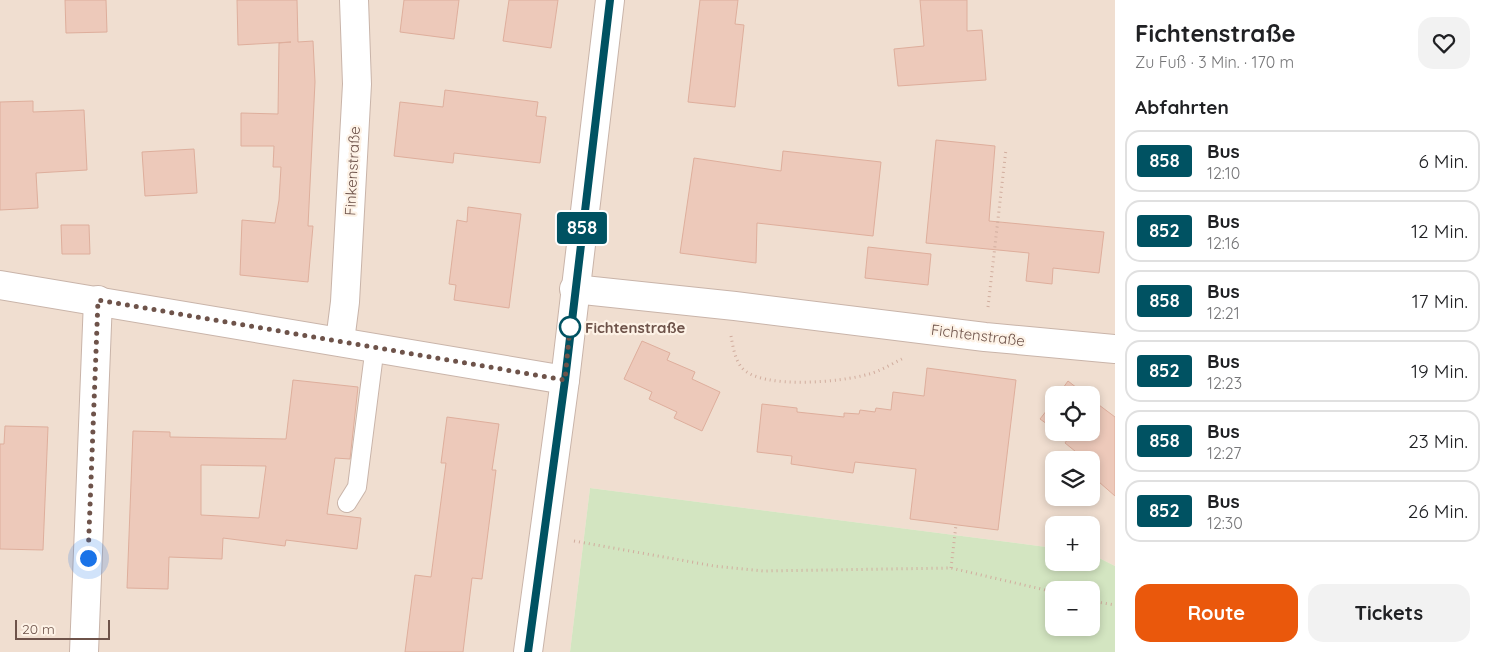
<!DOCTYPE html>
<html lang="de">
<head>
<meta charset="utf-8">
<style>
  :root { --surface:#fff; --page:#f2f2f2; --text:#202124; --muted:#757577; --line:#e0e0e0; --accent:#ea580c }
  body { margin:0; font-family:Quicksand,sans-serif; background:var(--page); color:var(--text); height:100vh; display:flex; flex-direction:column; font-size:19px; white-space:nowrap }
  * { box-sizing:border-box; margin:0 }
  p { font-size:16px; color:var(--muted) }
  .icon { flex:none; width:28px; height:28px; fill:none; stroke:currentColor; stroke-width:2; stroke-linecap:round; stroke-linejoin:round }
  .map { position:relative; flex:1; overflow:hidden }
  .drawer { display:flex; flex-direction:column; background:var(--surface); width:375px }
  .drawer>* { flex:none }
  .badge { padding:0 10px; border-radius:4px; font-size:18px; line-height:32px }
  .controls { position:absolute; left:1045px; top:386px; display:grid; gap:10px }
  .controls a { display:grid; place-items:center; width:55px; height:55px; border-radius:10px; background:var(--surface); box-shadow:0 2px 8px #0003; font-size:25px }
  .scale { position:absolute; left:15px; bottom:12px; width:95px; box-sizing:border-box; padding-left:5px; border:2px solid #6e534a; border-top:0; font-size:14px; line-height:18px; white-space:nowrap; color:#6e534a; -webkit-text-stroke:4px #fdf2e6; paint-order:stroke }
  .you { position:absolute; width:25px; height:25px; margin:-12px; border:4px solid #fff; border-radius:50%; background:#1a73e8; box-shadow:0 0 0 8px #1a73e833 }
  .map>.badge { position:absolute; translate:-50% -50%; box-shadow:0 0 0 2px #fff }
  h2 { padding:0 20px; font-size:19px; line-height:45px }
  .round { display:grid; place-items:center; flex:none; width:52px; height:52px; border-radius:15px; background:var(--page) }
  .headline { display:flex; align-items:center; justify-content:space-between; height:85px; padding:0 20px }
  h1 { font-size:24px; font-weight:700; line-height:38px }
  .primary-button { display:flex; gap:10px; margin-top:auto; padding:10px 20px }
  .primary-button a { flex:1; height:58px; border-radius:15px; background:var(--accent); color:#fff; font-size:20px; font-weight:700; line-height:58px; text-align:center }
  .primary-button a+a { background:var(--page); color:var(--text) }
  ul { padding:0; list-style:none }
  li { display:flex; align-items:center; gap:15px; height:62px; margin:0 10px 8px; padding:0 10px; border:2px solid var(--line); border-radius:15px }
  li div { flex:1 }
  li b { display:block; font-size:19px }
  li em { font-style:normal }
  li .badge { min-width:55px; font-weight:700; text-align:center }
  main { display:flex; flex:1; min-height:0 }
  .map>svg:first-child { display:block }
</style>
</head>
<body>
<main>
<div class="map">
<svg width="1115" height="652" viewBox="0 0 1115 652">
  <rect width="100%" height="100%" fill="#faede0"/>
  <path fill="#f0ded0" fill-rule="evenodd" d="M 0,0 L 1115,0 L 1115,566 L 1091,554 L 1091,525 L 1054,525 L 1054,548 L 590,488 L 570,652 L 0,652 ZM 1054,395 L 1091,395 L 1091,432 L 1054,432 ZM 1054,460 L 1091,460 L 1091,498 L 1054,498 Z"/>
  <path fill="#d3e5c1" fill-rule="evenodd" d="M 590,488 L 1054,548 L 1054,562 L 1091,562 L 1091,554 L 1115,566 L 1115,652 L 570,652 ZM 1054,590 L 1091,590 L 1091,628 L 1054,628 Z"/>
  <g fill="#edc9ba" stroke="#deae9c" fill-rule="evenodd">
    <polygon points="65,0 106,0 107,32 66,33"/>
    <polygon points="237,0 297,0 298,42 313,41 315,82 308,226 313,226 308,282 240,275 242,220 275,223 279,200 281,167 273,167 274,146 241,146 241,113 278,114 279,43 291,42 238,45"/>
    <polygon points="404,0 459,0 454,39 400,32"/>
    <polygon points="509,0 558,0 551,48 503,41"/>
    <polygon points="700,0 738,0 735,24 744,25 735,107 688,102"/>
    <polygon points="920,0 967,0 967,31 982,30 986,80 898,86 894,49 924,46"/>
    <polygon points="445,90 538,102 536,116 546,117 540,163 454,153 453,163 394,156 400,102 443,107"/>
    <polygon points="33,101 33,112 84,110 87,170 36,173 38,208 0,210 0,102"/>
    <polygon points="936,140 995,146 989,221 1104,232 1099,273 1053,268 1052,284 1026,281 1029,253 926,243"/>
    <polygon points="194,149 197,193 145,196 142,152"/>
    <polygon points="783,151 881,162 873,236 757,223 756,263 680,253 694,158 781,171"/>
    <polygon points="468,207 521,214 509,308 454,300 456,285 449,284 457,220 467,222"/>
    <polygon points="61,225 89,225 90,254 62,254"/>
    <polygon points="868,247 931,254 928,285 865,278"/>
    <polygon points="642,341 670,353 667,360 695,372 692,379 720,392 702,431 674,418 677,412 649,399 652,392 624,379"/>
    <polygon points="927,368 1016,380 998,530 910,519 916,469 855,462 853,473 791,464 792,456 757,452 762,404 797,408 797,412 844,417 844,413 859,414 860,410 875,412 876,408 891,410 893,392 924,396"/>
    <path d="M 293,380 L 358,387 L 350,459 L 335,458 L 327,514 L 361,518 L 357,549 L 286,540 L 285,546 L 223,538 L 222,559 L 169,557 L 168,589 L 127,588 L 133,431 L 170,432 L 170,437 L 286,439 ZM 201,465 L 266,466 L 259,518 L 201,515 Z"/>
    <polygon points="1068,381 1086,395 1058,395"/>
    <polygon points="1091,399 1115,417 1115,496 1091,475 1091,460 1086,460 1065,443 1067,440 1058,432 1091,432"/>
    <polygon points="1054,401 1054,429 1040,419"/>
    <polygon points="447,417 499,424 492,470 496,470 482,579 472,578 463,652 405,652 415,575 431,577 446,463 441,463"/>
    <polygon points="5,426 48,427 43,550 0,549 0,444 4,444"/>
  </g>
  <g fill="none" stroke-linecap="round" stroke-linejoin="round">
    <defs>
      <polyline id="service" points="347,503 357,487 375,346"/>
      <g id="minor">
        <polyline points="0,285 565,380"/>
        <polyline points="574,289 735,306 985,337 1115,349"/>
        <polyline points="340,341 345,302 357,84 354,0"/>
        <polyline points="84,652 98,300"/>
      </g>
      <polyline id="tertiary" points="528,652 565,380 610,0"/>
    </defs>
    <use href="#service" stroke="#c9b4a9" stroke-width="20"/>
    <use href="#minor" stroke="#c9b4a9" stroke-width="30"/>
    <use href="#tertiary" stroke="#c9b4a9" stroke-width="30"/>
    <g stroke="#d1ad9e" stroke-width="3" stroke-dasharray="1 4" stroke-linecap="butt">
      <polyline points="988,307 1006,149"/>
      <path d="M 731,336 C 733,347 735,360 742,368 C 762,390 843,382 869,374 C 881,371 893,363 904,358"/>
      <polyline points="574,541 714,566 763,571 951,568 1054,592"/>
      <polyline points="951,568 956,525"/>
      <polyline points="1091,601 1115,605"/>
    </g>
    <use href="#service" stroke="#fff" stroke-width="18"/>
    <use href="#minor" stroke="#fff" stroke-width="28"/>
    <use href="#tertiary" stroke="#fff" stroke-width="28"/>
  </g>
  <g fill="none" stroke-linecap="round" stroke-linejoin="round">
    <defs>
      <polyline id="line" points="528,652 565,380 610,0"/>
    </defs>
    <use href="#line" stroke="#fff" stroke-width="11"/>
    <use href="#line" stroke="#005262" stroke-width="8"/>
    <polyline stroke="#6e534a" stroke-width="5" stroke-dasharray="0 9" points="88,558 98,300 565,380 570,327"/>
  </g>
  <circle fill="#fff" stroke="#005262" stroke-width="2.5" cx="570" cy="327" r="10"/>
  <g text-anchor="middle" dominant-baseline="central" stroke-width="4.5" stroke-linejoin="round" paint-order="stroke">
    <g font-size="15" fill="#6e534a" stroke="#fdf2e6">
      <text transform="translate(352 171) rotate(-87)">Finkenstraße</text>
      <text transform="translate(978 335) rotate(7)">Fichtenstraße</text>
    </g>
    <g font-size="15" font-weight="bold" fill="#6e534a" stroke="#fdf2e6" text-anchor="start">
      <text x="585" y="327">Fichtenstraße</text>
    </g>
  </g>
</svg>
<div class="controls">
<a><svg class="icon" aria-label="locate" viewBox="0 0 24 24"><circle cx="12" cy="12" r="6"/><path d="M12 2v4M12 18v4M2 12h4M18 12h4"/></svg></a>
<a><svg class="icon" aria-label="layers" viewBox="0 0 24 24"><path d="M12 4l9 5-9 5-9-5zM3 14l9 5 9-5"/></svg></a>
<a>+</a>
<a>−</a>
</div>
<div class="scale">20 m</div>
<div class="you" style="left:88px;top:558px"></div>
<b class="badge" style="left:582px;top:228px;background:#005262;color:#fff">858</b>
</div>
<section class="drawer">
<div class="headline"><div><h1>Fichtenstraße</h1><p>Zu Fuß · 3 Min. · 170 m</p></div><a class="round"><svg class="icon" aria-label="heart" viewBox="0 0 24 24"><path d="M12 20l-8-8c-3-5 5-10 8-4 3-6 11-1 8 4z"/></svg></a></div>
<h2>Abfahrten</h2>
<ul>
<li><span class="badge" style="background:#005262;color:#fff">858</span><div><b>Bus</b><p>12:10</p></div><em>6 Min.</em></li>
<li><span class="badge" style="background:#005262;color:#fff">852</span><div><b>Bus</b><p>12:16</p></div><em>12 Min.</em></li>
<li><span class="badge" style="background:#005262;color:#fff">858</span><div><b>Bus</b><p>12:21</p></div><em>17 Min.</em></li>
<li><span class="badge" style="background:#005262;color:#fff">852</span><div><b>Bus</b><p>12:23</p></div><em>19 Min.</em></li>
<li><span class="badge" style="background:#005262;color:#fff">858</span><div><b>Bus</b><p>12:27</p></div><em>23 Min.</em></li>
<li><span class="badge" style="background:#005262;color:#fff">852</span><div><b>Bus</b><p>12:30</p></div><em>26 Min.</em></li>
</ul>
<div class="primary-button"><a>Route</a><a>Tickets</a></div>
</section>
</main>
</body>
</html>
